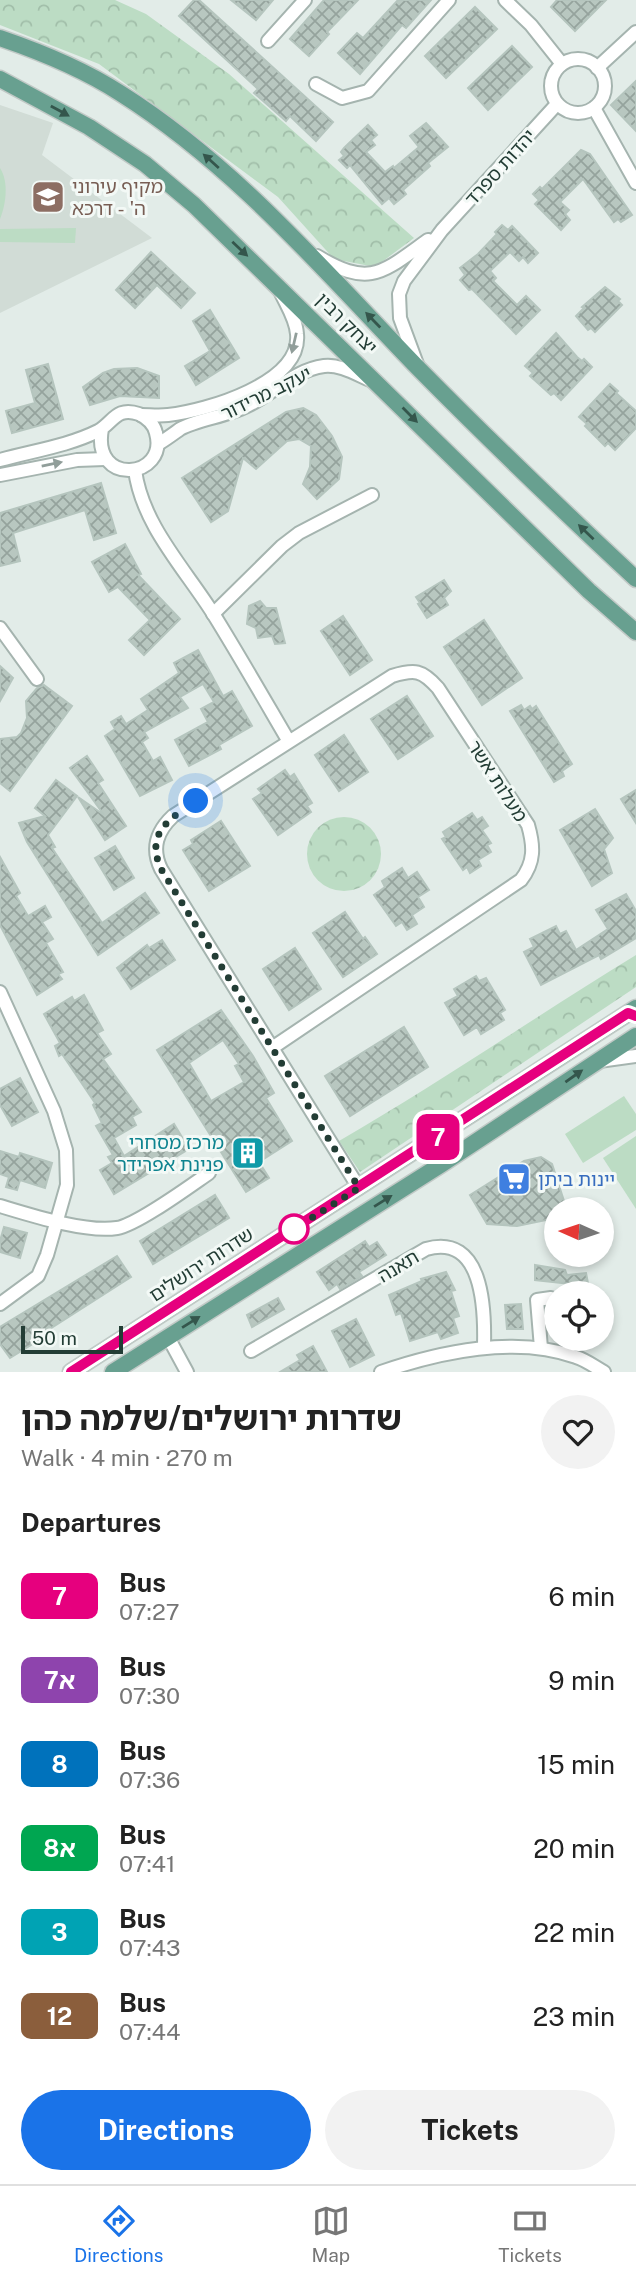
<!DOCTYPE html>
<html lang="en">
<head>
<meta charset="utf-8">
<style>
  :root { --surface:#fff; --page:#f2f2f2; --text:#222; --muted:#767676; --line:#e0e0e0; --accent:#1a73e8 }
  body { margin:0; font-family:"Public Sans","Noto Sans Hebrew",sans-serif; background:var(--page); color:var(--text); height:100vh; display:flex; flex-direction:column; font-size:26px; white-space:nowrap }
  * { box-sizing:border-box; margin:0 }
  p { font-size:23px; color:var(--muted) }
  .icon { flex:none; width:38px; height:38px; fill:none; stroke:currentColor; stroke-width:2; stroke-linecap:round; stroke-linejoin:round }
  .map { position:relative; height:1372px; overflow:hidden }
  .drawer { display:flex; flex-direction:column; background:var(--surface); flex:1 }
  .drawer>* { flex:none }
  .badge { padding:0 14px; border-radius:10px; font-size:24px; line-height:46px }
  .needle { width:46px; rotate:273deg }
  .controls { position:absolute; left:544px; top:1197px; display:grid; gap:14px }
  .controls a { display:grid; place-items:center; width:70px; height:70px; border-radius:50%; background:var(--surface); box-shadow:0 4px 10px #0003; font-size:35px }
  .scale { position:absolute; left:21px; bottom:18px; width:102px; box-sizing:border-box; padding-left:7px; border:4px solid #233d35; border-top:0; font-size:19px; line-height:24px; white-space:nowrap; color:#233d35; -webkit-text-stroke:5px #f3f9f6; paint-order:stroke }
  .you { position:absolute; width:35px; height:35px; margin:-18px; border:5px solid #fff; border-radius:50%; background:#1a73e8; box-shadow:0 0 0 10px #1a73e833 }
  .map>.badge { position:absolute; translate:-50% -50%; box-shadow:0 0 0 4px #fff }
  h2 { padding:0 21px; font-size:26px; line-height:63px }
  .round { display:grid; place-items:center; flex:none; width:74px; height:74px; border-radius:37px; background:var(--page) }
  .headline { display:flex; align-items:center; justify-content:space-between; height:119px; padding:0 21px }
  h1 { font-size:33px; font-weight:700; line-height:52px }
  .button { display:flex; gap:14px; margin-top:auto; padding:14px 21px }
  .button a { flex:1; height:80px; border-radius:42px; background:var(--accent); color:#fff; font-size:28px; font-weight:700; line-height:80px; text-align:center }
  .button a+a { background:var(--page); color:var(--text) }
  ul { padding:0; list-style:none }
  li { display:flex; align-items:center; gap:21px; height:84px; padding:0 21px }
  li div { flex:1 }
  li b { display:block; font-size:26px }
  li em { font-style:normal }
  li .badge { min-width:77px; font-weight:700; text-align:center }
  .dock { display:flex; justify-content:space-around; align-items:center; height:98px; border-top:2px solid var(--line); background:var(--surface); font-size:19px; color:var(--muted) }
  .dock a { display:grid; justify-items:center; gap:4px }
  .dock .selected { color:var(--accent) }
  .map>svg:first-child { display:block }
</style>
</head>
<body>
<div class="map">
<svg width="636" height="1372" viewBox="0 0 636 1372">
  <defs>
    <pattern id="park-crowns" width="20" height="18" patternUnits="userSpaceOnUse" patternTransform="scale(1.75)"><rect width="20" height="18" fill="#bcdcc4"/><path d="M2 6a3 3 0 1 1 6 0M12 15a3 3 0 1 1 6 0" fill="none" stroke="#a1bea9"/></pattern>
    <pattern id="building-cross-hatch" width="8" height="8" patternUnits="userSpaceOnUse" patternTransform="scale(1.75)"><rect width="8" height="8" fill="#b8c7c0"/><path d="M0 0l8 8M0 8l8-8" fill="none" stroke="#95a39d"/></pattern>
  </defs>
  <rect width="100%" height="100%" fill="#e2ece8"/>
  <polygon fill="#d1dcd6" points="0,105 53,123 42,155 152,238 0,313"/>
  <g fill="url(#park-crowns)">
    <polygon points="0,0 115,0 146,14 229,74 414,238 375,267 334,259 278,197 99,64 0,25"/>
    <circle cx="344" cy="854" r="37"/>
    <path d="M 636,955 L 636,987 L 360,1172 L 339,1141 C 440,1083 536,1016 636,955 Z"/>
  </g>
  <g fill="#bcdcc4">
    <path d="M 0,168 C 9,182 6,204 0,219 Z"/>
    <polygon points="76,228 75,243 0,242 0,229"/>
    <polygon points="624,1096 636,1114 636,1130 583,1163 565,1134"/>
    <polygon points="636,1136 636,1209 603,1158"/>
  </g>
  <g fill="url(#building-cross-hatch)" stroke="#b5c5be" stroke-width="2" fill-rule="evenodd">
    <polygon points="194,0 199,0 333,122 316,141 290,116 286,121 254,93 258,89 179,16"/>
    <polygon points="231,0 273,0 256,20"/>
    <polygon points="324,0 358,0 327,32 329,34 309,56 290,39"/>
    <polygon points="398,0 431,0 406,28 402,25 360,74 338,53 357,33 363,38"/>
    <polygon points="557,0 606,0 575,31 551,7"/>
    <polygon points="475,7 497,29 446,78 425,56"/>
    <polygon points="512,46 532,67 488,110 468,88"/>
    <polygon points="636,81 636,131 611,105"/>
    <polygon points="426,123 448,147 428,163 430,166 403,190 406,194 394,204 389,198 382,204 350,165 347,168 339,160 344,156 341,152 344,148 368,125 377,135 371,140 375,145 366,152 385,172 393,166 394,168 419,147 410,136"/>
    <polygon points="581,150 590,154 632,215 621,222 618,219 614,222 583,179 560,202 569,210 565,214 570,220 561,230 535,204 539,200 533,194 540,187 542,189"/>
    <polygon points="502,225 508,230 512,226 538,253 528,263 523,257 519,261 510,252 490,271 496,278 493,281 517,305 526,296 540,310 516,334 472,289 469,290 460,280 465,275 460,268 478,254 497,234 495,232"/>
    <polygon points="151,252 195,293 181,308 157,285 135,308 116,290"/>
    <polygon points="605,287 620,299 618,301 622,305 595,332 591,328 588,330 576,316 584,308 582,307"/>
    <polygon points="210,310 239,358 196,385 185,366 210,351 193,321"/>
    <polygon points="556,333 577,357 582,361 584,359 592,367 561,400 554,393 551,395 530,376 533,373 525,366"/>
    <polygon points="48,364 63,419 12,433 6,411 35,403 26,370"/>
    <polygon points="137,368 159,376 159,398 120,396 90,405 83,387 103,373 114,369"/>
    <polygon points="610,384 618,391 616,393 636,411 636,428 615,450 608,443 605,446 585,426 587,424 579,417"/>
    <polygon points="303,408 316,415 332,436 342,457 339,479 317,499 303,484 310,467 311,446 299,439 287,441 256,469 243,458 228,511 211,522 182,478 286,412"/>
    <polygon points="101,483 116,533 94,540 85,510 13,533 20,561 0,566 0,513"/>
    <polygon points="125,544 141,574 138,575 180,619 144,655 129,640 150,620 118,587 109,592 92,562"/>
    <polygon points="444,580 451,591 444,598 448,605 427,618 418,604 420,603 416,597"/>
    <polygon points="260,601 266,608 276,608 285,643 275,644 272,636 258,638 256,628 247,624 249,606"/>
    <polygon points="343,616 372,660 350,675 321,631"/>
    <polygon points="484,620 522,678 482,705 444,647"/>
    <polygon points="198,650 223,696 232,691 252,726 219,745 221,749 189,766 175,740 208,722 201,709 214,702 203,684 180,697 188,708 144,732 148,738 142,742 153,761 160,757 172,780 140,796 105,736 115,729 111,722 121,716 126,724 148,710 141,699 179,673 174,663"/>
    <polygon points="0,666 13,678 0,701"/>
    <polygon points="44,685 72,706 10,791 0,783 0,739 17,737 21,733 27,718 26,701 37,688"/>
    <polygon points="407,696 433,736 398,759 371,719"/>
    <polygon points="521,705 524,710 530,706 532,709 536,706 572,764 562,771 564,776 554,782 510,711"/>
    <polygon points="344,735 368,772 339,791 315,755"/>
    <polygon points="87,756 103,780 98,783 126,826 105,840 78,797 104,815 70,768"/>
    <polygon points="285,770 290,777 294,774 312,803 307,806 311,812 278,835 253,799 262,793 258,789"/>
    <polygon points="56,780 77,796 48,835 55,847 52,848 102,923 145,893 159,913 98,955 27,842 19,823 45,816 35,808"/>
    <polygon points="636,790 636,823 621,799"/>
    <polygon points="595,809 613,838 604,849 612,873 592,886 560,830"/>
    <polygon points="472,813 477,820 482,817 488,826 482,830 491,843 487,845 491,852 478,860 481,866 470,873 467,867 463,870 442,839 446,837 443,832"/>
    <polygon points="221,821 250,866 209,891 183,850 193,844 191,840"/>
    <polygon points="115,846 134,878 114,890 95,858"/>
    <polygon points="0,857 20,893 16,896 28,916 45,906 51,917 42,922 53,939 46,943 63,972 58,974 62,979 37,995 0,925"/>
    <polygon points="402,868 408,878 417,872 429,890 418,897 424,907 412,915 417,924 407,930 402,922 396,926 374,895 385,887 382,881"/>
    <polygon points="626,894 636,911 636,938 601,959 599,955 541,985 524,952 534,947 530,939 556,926 560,934 566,931 576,950 608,929 596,910"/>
    <polygon points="345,912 363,939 365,937 377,954 343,977 313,933"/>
    <polygon points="162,940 175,960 131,989 117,968 147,945 149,948"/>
    <polygon points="295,948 321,989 289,1010 263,969"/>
    <polygon points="476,976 479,981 486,978 505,1010 500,1013 504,1020 481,1034 477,1027 464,1035 445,1003 458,996 454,989"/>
    <polygon points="84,995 103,1030 97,1033 111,1054 103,1059 141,1112 132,1117 136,1125 114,1138 124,1156 174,1124 189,1149 114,1194 100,1170 112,1163 108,1157 113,1155 96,1126 102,1123 93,1105 95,1103 62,1054 59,1056 55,1046 60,1043 44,1014 72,997 74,1001"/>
    <path d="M 221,1010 L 253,1056 L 274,1093 L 266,1098 L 292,1141 L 259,1162 L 269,1178 L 246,1192 L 157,1050 ZM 223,1040 L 239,1064 L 235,1066 L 244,1082 L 211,1101 L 189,1063 Z"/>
    <polygon points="404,1027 428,1067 350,1116 325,1076"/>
    <polygon points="20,1078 38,1112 12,1126 0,1105 0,1089"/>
    <polygon points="0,1151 19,1157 20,1153 52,1163 45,1188 20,1180 17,1190 6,1187 9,1177 0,1174"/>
    <polygon points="541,1157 552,1164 564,1201 562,1209 556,1209 556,1218 517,1226 487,1224 470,1195 524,1161"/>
    <polygon points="215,1195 229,1218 153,1264 140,1241"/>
    <polygon points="4,1227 27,1233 20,1258 0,1252 0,1241"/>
    <polygon points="365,1241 369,1247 377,1242 386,1255 359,1272 362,1276 340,1289 337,1284 329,1290 317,1272"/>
    <polygon points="117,1256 131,1277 42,1334 44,1337 10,1358 0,1344 0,1327"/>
    <polygon points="535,1265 565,1270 567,1275 586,1273 590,1293 572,1293 571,1284 535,1280"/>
    <polygon points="446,1272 455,1290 451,1291 459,1316 453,1318 458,1333 441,1339 438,1332 410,1341 401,1313 396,1315 389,1295 422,1281 421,1279"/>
    <polygon points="278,1298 284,1309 252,1327 247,1315"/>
    <polygon points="521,1304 523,1329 507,1329 505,1305"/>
    <polygon points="356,1319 374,1355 350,1367 332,1331"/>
    <polygon points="313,1346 327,1372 280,1372 300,1360 297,1355"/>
  </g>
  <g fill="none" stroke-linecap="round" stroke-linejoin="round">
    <defs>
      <g id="minor">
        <polyline points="505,0 531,25 562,64"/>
        <polyline points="268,41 305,0"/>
        <circle cx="578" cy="86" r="27"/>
        <polyline points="597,68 636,32"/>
        <polyline points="316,84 342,98 368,91 449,0"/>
        <polyline points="594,108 636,183"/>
        <path d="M 317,256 C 370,288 382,273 428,240"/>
        <polyline points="417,364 400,318 399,294 404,281 442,230 557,104"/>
        <path d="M 141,415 C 150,415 159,416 168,415 C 206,411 302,383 297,334 C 296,319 287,306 281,293"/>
        <path d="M 158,444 C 165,440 173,434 180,429 C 196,420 227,416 247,406 C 273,394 294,370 324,366 C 339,364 356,374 370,380"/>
        <path d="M 0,460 C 32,451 68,446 98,431 C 113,423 116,406 139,414 C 147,418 154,424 156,433 C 169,479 91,487 102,429"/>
        <path d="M 135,470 C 142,525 186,570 214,615 C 240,657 264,699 288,740"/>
        <polyline points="0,475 77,460 105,459"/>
        <polyline points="213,614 282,546 299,533 372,495"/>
        <polyline points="0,628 37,679"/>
        <polyline points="0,992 54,1111 66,1150 67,1185 47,1255 38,1276 0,1304"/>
        <path d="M 272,1048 L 521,880 C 535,862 534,846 528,825 L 438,688 C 422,670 415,669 392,676 L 173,816 C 157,831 151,848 161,869 L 359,1188"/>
        <polyline points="599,1061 636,1056"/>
        <path d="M 0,1206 C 30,1215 86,1233 117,1228 C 137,1225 190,1186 209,1173"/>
        <polyline points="168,1337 187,1372"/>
        <polyline points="541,1348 537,1300 551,1298"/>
        <path d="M 251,1351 L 426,1249 C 483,1233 485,1308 484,1346"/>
        <path d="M 381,1372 C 439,1352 517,1335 576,1357 C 586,1360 595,1367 604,1372"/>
      </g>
      <g id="major">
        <path d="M 0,38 C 41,52 83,69 120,93 C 236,166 325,272 419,369 C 490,441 562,510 636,579"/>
        <polyline points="0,79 89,127 145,164 194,205 589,591 636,632"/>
        <polyline points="71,1372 636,1008"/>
        <polyline points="113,1372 442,1164 636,1036"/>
      </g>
    </defs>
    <use href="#minor" stroke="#a5b4af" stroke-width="16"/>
    <use href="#major" stroke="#c1c9c6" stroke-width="19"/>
    <use href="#minor" stroke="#fff" stroke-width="12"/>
    <use href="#major" stroke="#68a090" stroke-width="16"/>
  </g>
  <defs><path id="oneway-solid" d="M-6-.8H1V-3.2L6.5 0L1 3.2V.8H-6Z" transform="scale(1.75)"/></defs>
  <g fill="#34564c">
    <use href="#oneway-solid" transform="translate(60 111) rotate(29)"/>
    <use href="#oneway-solid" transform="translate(211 161) rotate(-138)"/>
    <use href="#oneway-solid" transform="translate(240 249) rotate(43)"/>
    <use href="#oneway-solid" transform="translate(373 320) rotate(-134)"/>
    <use href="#oneway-solid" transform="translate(410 415) rotate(45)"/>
    <use href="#oneway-solid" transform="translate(586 532) rotate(-136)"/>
    <use href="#oneway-solid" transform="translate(574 1076) rotate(-35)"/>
    <use href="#oneway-solid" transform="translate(383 1201) rotate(-32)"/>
    <use href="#oneway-solid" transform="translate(191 1322) rotate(-32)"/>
  </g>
  <g fill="#919e9a">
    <use href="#oneway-solid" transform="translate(294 343) rotate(103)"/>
    <use href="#oneway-solid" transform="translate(52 464) rotate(-11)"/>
  </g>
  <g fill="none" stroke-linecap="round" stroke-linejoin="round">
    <defs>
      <polyline id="line" points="71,1372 628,1013 636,1016"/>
    </defs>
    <use href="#line" stroke="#fff" stroke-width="16"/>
    <use href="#line" stroke="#e6007e" stroke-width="10"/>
    <path stroke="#233d35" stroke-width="7" stroke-dasharray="0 12.6" d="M 196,801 C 169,819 145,833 161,869 L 359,1188 L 294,1229"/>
  </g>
  <defs>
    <symbol id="school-square" viewBox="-11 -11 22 22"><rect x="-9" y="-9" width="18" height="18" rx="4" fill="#8d6e63" stroke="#f3f9f6"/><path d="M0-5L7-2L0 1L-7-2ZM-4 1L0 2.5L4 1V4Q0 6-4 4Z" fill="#fff"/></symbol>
    <symbol id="building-square" viewBox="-11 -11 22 22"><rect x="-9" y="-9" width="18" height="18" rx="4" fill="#0f9aa8" stroke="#f3f9f6"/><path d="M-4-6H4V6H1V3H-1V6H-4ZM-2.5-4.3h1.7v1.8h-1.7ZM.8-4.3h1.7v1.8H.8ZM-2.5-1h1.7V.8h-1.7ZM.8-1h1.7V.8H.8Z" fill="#fff"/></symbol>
    <symbol id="supermarket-square" viewBox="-11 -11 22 22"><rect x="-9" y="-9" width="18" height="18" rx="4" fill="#3f7fe0" stroke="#f3f9f6"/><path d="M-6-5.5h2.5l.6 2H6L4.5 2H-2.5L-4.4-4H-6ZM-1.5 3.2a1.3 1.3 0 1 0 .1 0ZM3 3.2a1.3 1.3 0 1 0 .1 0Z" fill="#fff"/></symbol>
  </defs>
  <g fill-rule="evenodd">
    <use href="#school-square" x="29" y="178" width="38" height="38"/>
    <use href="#building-square" x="229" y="1134" width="38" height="38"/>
    <use href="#supermarket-square" x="495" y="1160" width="38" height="38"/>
  </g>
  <circle fill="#fff" stroke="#e6007e" stroke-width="3.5" cx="294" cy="1229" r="14"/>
  <g text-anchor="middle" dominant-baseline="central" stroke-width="6" stroke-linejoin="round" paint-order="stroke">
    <g font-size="19" fill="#233d35" stroke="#f3f9f6">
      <text transform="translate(500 167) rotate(-48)">יהדות ספרד</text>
      <text transform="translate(347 323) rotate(45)">יצחק רבין</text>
      <text transform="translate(266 393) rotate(-26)">יעקב מרידור</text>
      <text transform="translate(498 781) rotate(57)">מעלות אשר</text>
      <text transform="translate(201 1264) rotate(-33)">שדרות ירושלים</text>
      <text transform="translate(398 1266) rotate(-31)">תאנה</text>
    </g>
    <g font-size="19" fill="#785e54" stroke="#f3f9f6" text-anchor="start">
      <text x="72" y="186">מקיף עירוני<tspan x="72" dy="22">ה' - דרכא</tspan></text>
    </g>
    <g font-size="19" fill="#0d838f" stroke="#f3f9f6" text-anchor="end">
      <text x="224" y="1142">מרכז מסחרי<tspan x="224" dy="22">פנינת אפרידר</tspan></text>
    </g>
    <g font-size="19" fill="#366cbe" stroke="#f3f9f6" text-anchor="start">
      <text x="538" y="1179">יינות ביתן</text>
    </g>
  </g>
</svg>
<div class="controls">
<a><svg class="needle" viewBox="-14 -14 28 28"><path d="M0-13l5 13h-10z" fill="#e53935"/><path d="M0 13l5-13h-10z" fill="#767676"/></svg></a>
<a><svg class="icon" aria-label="locate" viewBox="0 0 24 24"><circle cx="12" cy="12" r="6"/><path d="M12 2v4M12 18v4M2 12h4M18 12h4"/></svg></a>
</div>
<div class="scale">50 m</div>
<div class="you" style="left:196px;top:801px"></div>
<b class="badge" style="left:438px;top:1137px;background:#e6007e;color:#fff">7</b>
</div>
<section class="drawer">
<div class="headline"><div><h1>שדרות ירושלים/שלמה כהן</h1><p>Walk · 4 min · 270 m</p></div><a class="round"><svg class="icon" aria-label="heart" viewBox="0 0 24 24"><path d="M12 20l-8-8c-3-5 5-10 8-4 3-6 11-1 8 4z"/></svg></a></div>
<h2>Departures</h2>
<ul>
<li><span class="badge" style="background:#e6007e;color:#fff">7</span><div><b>Bus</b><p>07:27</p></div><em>6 min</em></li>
<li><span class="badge" style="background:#8e44ad;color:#fff">7א</span><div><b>Bus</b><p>07:30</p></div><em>9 min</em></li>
<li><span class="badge" style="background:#0072bc;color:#fff">8</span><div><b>Bus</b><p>07:36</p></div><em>15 min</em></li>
<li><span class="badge" style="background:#00a651;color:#fff">8א</span><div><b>Bus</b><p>07:41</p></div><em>20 min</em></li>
<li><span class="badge" style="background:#00a3b4;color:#fff">3</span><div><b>Bus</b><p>07:43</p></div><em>22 min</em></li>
<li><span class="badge" style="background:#8b5e3c;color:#fff">12</span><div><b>Bus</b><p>07:44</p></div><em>23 min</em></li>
</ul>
<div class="button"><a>Directions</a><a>Tickets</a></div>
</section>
<nav class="dock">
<a class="selected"><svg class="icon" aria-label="directions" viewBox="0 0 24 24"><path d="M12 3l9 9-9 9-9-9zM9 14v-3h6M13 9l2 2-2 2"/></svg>Directions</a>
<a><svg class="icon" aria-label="map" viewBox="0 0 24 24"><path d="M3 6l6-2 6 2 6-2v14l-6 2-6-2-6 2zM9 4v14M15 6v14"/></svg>Map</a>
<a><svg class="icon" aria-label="tickets" viewBox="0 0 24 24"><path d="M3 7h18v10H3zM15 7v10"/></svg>Tickets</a>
</nav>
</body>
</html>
